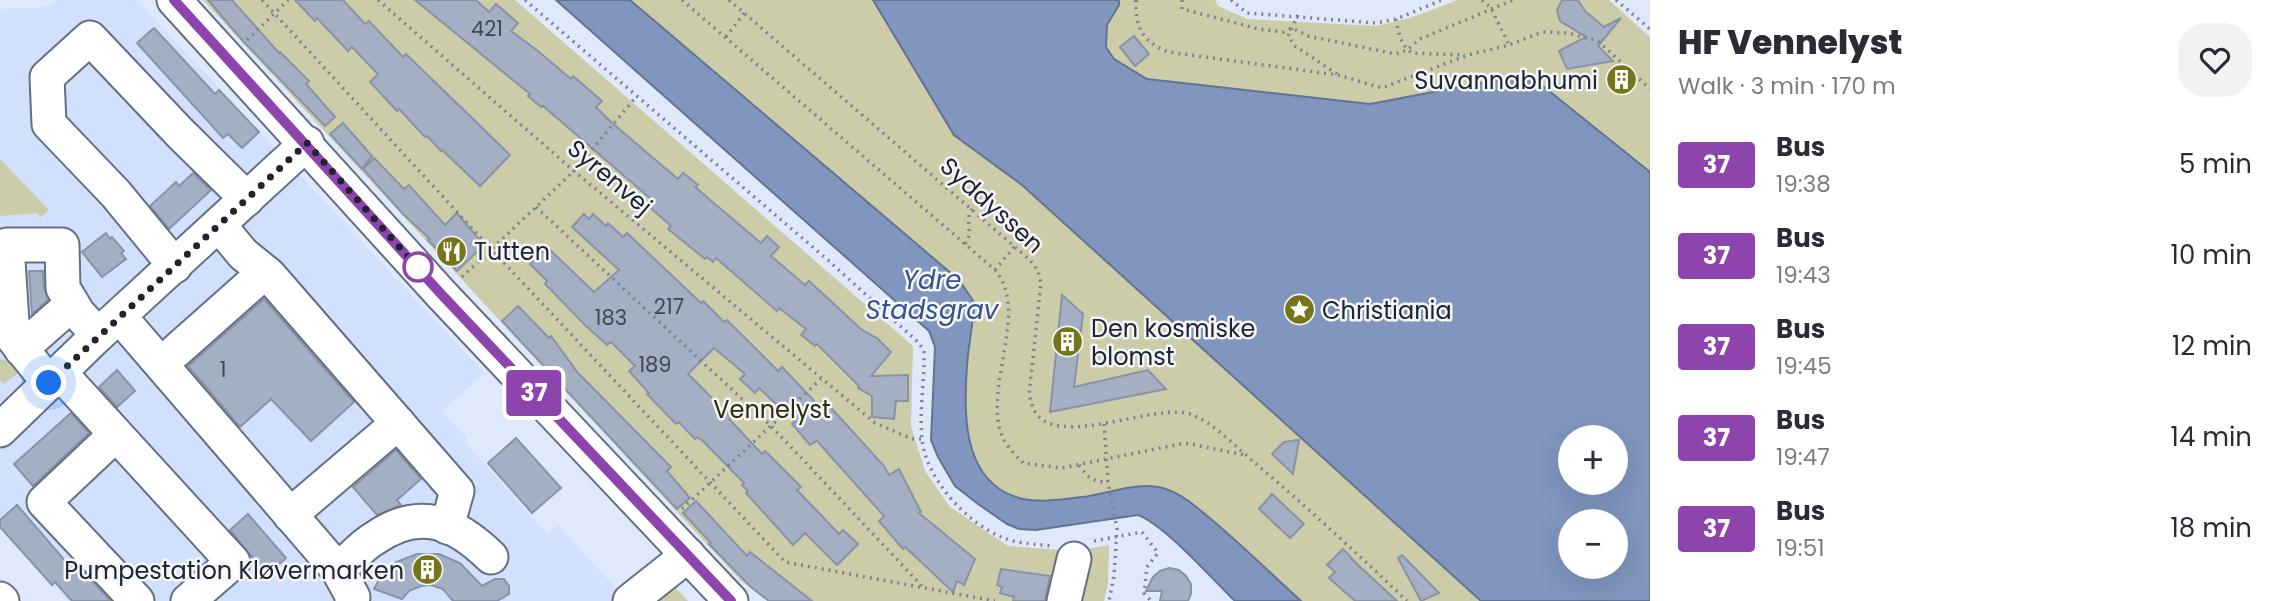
<!DOCTYPE html>
<html lang="en">
<head>
<meta charset="utf-8">
<style>
  :root { --surface:#fff; --page:#f2f2f3; --text:#2b2b33; --muted:#7c7c81 }
  body { margin:0; font-family:Poppins,sans-serif; background:var(--page); color:var(--text); height:100vh; display:flex; flex-direction:column; font-size:26px; white-space:nowrap }
  * { box-sizing:border-box; margin:0 }
  p { font-size:23px; color:var(--muted) }
  .icon { flex:none; width:38px; height:38px; fill:none; stroke:currentColor; stroke-width:2; stroke-linecap:round; stroke-linejoin:round }
  .map { position:relative; flex:1; overflow:hidden }
  .side { display:flex; flex-direction:column; background:var(--surface); width:630px }
  .side>* { flex:none }
  .badge { padding:0 14px; border-radius:5px; font-size:24px; line-height:46px }
  .controls { position:absolute; left:1558px; top:425px; display:grid; gap:14px }
  .controls a { display:grid; place-items:center; width:70px; height:70px; border-radius:50%; background:var(--surface); box-shadow:0 7px 28px #0002; font-size:35px }
  .you { position:absolute; width:35px; height:35px; margin:-18px; border:5px solid #fff; border-radius:50%; background:#1a73e8; box-shadow:0 0 0 10px #1a73e833 }
  .map>.badge { position:absolute; translate:-50% -50%; box-shadow:0 0 0 4px #fff }
  .round { display:grid; place-items:center; flex:none; width:74px; height:74px; border-radius:28px; background:var(--page) }
  .head { display:flex; align-items:center; justify-content:space-between; height:119px; padding:0 28px }
  h1 { font-size:33px; font-weight:800; line-height:52px }
  ul { padding:0; list-style:none }
  li { display:flex; align-items:center; gap:21px; height:91px; padding:0 28px }
  li div { flex:1 }
  li b { display:block; font-size:26px }
  li em { font-style:normal }
  li .badge { min-width:77px; font-weight:700; text-align:center }
  main { display:flex; flex:1; min-height:0 }
  .map>svg:first-child { display:block }
</style>
</head>
<body>
<main>
<div class="map">
<svg width="1650" height="601" viewBox="0 0 1650 601">
  <rect width="100%" height="100%" fill="#e0e9fb"/>
  <polygon fill="#d1e0fd" points="56,0 137,0 484,373 442,412 467,438 464,441 547,534 558,525 623,596 617,601 68,601 0,527 0,9 48,7"/>
  <g fill="#cccca8">
    <polygon points="203,0 515,0 913,346 911,426 925,471 950,507 1008,546 1077,551 1109,545 1108,584 1104,601 769,601 741,581"/>
    <path d="M 631,0 L 873,0 L 954,135 L 1022,185 L 1481,601 L 1301,601 C 1268,571 1237,540 1202,512 C 1191,503 1180,493 1166,489 C 1111,476 1048,524 996,485 C 990,481 984,477 980,470 C 962,436 964,388 969,350 C 970,338 977,320 973,308 C 970,299 964,289 959,280 Z"/>
    <polygon points="1119,0 1215,0 1218,6 1247,19 1376,26 1410,18 1458,0 1609,0 1650,37 1650,172 1528,74 1370,104 1147,79 1114,59 1106,47 1107,25 1119,5"/>
    <polygon points="0,159 49,210 41,217 37,213 0,216"/>
    <polygon points="0,359 21,364 21,371 4,384 0,380"/>
    <polygon points="672,584 688,601 648,601"/>
  </g>
  <g fill="#8096be" stroke="#637492" stroke-width="2" fill-rule="evenodd">
    <path d="M 556,0 L 630,0 L 959,280 L 974,302 C 974,319 970,337 968,355 C 963,407 959,484 1023,499 C 1041,503 1063,499 1082,497 C 1109,494 1139,480 1166,489 C 1181,494 1194,505 1206,515 C 1239,542 1269,572 1301,601 L 1235,601 C 1212,579 1165,525 1138,515 L 1036,530 L 1019,529 L 1007,524 L 978,504 L 955,486 L 938,457 L 931,440 L 935,347 L 929,331 Z"/>
    <path d="M 873,0 L 1119,0 L 1119,5 L 1107,25 L 1106,47 L 1114,59 L 1147,79 L 1370,104 L 1528,74 L 1650,172 L 1650,601 L 1481,601 L 1022,185 L 954,135 ZM 1570,438 L 1615,438 L 1615,483 L 1570,483 ZM 1570,522 L 1615,522 L 1615,567 L 1570,567 Z"/>
  </g>
  <g fill="#a4afc4" stroke="#8893a8" stroke-width="2">
    <polygon points="208,0 232,0 279,53 280,52 309,81 306,84 335,117 325,126 243,41"/>
    <polygon points="295,0 343,0 365,24 369,21 403,57 406,54 510,155 480,186 442,150 441,151 427,136 425,137 399,109 397,111 370,82 378,74 352,47 348,51 317,18 315,21"/>
    <polygon points="415,0 476,0 489,12 496,4 518,23 511,31 538,51 571,79 573,76 602,101 596,107 611,122 678,179 683,173 698,185 695,187 761,243 767,236 779,247 771,256 805,285 809,281 862,330 877,338 891,352 871,376 908,375 908,401 896,401 894,419 872,417 872,396 858,388 859,386 817,344 815,346 801,335 806,329 779,308 777,311 716,258 713,262 707,257 705,259 668,229 671,226 646,204 651,199 543,106 541,107 528,96 530,94"/>
    <polygon points="1562,0 1578,0 1585,11 1604,27 1621,18 1598,46 1613,61 1567,69 1559,51 1586,37 1560,21 1557,10"/>
    <polygon points="154,28 215,94 219,90 259,132 242,148 228,134 223,138 137,43"/>
    <polygon points="1134,36 1149,54 1135,66 1120,47"/>
    <polygon points="343,123 372,156 362,169 330,134"/>
    <polygon points="374,158 404,189 409,185 445,225 457,213 484,245 457,271 428,240 430,239 403,214 363,169"/>
    <polygon points="193,173 211,190 169,229 150,206 176,182 179,186"/>
    <polygon points="584,214 589,219 593,214 606,226 608,223 623,237 627,233 701,303 703,301 724,322 727,320 778,371 782,367 818,405 824,400 884,466 889,475 899,469 921,512 919,513 975,559 964,585 957,581 953,592 905,547 903,549 879,521 884,516 817,441 810,445 792,424 795,422 759,388 755,393 740,379 745,374 714,348 688,374 731,417 729,419 762,454 765,451 801,487 797,490 839,534 843,530 858,544 837,565 805,533 793,545 746,493 748,491 742,485 744,483 703,441 697,437 695,439 679,422 676,424 647,394 649,393 629,371 635,366 611,342 607,345 586,326 545,284 547,281 530,264 547,247 594,292 619,270 572,227"/>
    <polygon points="106,233 110,239 112,237 124,251 121,253 126,259 102,277 82,252"/>
    <polygon points="29,271 43,271 44,288 48,300 32,314"/>
    <polygon points="1062,295 1083,314 1074,387 1148,370 1166,389 1050,412"/>
    <polygon points="264,299 354,402 311,441 271,399 240,427 188,366"/>
    <polygon points="518,306 549,338 551,336 578,373 671,467 667,471 690,498 677,509 502,321"/>
    <polygon points="117,370 135,391 117,407 99,387"/>
    <polygon points="71,413 89,433 33,486 14,464"/>
    <polygon points="516,438 561,488 532,513 488,463"/>
    <polygon points="1299,440 1293,474 1272,454 1284,442"/>
    <polygon points="396,450 421,479 397,500 401,505 377,515 353,487"/>
    <polygon points="1272,494 1304,524 1290,538 1259,509"/>
    <polygon points="696,501 747,556 750,552 812,601 769,601 752,588 709,544 711,543 683,513"/>
    <polygon points="17,505 73,570 78,566 111,601 72,601 55,582 52,585 0,527 0,520"/>
    <polygon points="248,514 286,558 267,575 230,530"/>
    <polygon points="1343,549 1357,564 1397,601 1355,601 1329,578 1335,572 1327,565"/>
    <polygon points="417,554 439,554 460,563 482,586 495,579 504,579 509,586 509,594 497,601 453,601 443,589 431,585 421,586 409,591 402,599 374,589 380,578 396,562"/>
    <polygon points="1402,555 1439,593 1421,601 1398,558"/>
    <polygon points="1169,568 1179,570 1186,576 1191,584 1191,594 1188,601 1160,601 1162,591 1146,591 1153,577 1160,571"/>
    <polygon points="1001,569 1050,576 1045,601 1013,601 1014,597 1000,593 1002,587 997,585"/>
  </g>
  <g fill="none" stroke-linecap="round" stroke-linejoin="round">
    <defs>
      <g id="minor">
        <polyline points="174,0 442,295 731,601"/>
        <polyline points="219,225 243,254 269,275 457,491 447,527"/>
        <polyline points="175,266 116,194 49,124 47,77 90,38 180,133 247,199"/>
        <path d="M 120,317 L 338,570 C 350,560 361,546 375,538 C 420,507 455,522 491,557"/>
        <polyline points="21,349 72,304"/>
        <polyline points="176,351 265,272"/>
        <polyline points="60,373 233,562 188,601"/>
        <polyline points="49,383 13,338 7,245 62,245 63,288 78,313 98,335"/>
        <polyline points="0,430 98,335 307,143"/>
        <polyline points="115,435 44,502 137,601"/>
        <polyline points="290,515 398,423"/>
        <polyline points="338,570 353,597 352,601"/>
        <polyline points="0,599 2,601"/>
        <polyline points="630,601 688,555"/>
        <polyline points="1064,601 1074,559"/>
      </g>
    </defs>
    <use href="#minor" stroke="#656f83" stroke-width="37"/>
    <g stroke="#7d8390" stroke-width="3.5" stroke-dasharray="2 5" stroke-linecap="butt">
      <polyline points="262,0 491,249 785,562 995,601"/>
      <polyline points="378,0 574,171 875,423 912,439 922,439"/>
      <path d="M 525,0 L 829,261 L 919,343 L 924,351 C 925,380 919,409 922,438 C 925,478 967,524 1004,538 C 1018,544 1037,544 1052,546"/>
      <path d="M 682,0 L 995,270 C 1031,312 981,390 1003,438 C 1007,447 1017,456 1023,463 L 1062,468 L 1185,443 L 1245,455"/>
      <path d="M 729,0 L 1030,260 L 1038,271 L 1041,283 L 1029,395 C 1031,400 1032,406 1034,410 C 1056,452 1157,400 1193,415 C 1216,425 1237,448 1256,464 C 1308,508 1358,554 1407,601"/>
      <path d="M 1136,0 C 1135,28 1142,41 1168,52 L 1338,75 L 1382,88 L 1468,55 L 1509,45 L 1543,32 L 1568,33 L 1598,41 L 1650,89"/>
      <polyline points="1182,0 1182,9 1259,29 1283,32 1292,28 1308,36 1395,54 1407,50 1420,39 1513,0"/>
      <polyline points="1231,0 1247,13 1376,23 1396,19 1442,0"/>
      <polyline points="1482,0 1491,8 1509,45"/>
      <polyline points="1616,0 1650,29"/>
      <polyline points="1298,15 1288,36 1295,46 1337,74"/>
      <path d="M 1396,19 C 1398,31 1401,46 1412,53 L 1465,55"/>
      <polyline points="726,37 744,13"/>
      <polyline points="247,40 288,0"/>
      <polyline points="536,207 772,427 923,587"/>
      <path d="M 965,244 C 974,233 964,220 972,209"/>
      <polyline points="995,270 1015,246"/>
      <polyline points="462,277 574,171 636,97"/>
      <polyline points="1104,424 1108,482 1117,529 1114,576 1109,601"/>
      <path d="M 1079,465 C 1087,477 1093,482 1108,482"/>
      <polyline points="682,509 821,379"/>
      <polyline points="1094,541 1142,532 1158,553 1147,567 1144,593 1151,601"/>
    </g>
    <use href="#minor" stroke="#fff" stroke-width="33"/>
  </g>
  <g fill="none" stroke-linecap="round" stroke-linejoin="round">
    <defs>
      <polyline id="line" points="174,0 442,295 731,601"/>
    </defs>
    <use href="#line" stroke="#fff" stroke-width="16"/>
    <use href="#line" stroke="#8e44ad" stroke-width="10"/>
    <polyline stroke="#20242c" stroke-width="7" stroke-dasharray="0 12.6" points="49,383 307,143 425,276 418,267"/>
  </g>
  <defs>
    <symbol id="building-disc" viewBox="-11 -11 22 22"><circle r="9.5" fill="#77751a" stroke="#f4f6fb"/><path d="M-4-6H4V6H1V3H-1V6H-4ZM-2.5-4.3h1.7v1.8h-1.7ZM.8-4.3h1.7v1.8H.8ZM-2.5-1h1.7V.8h-1.7ZM.8-1h1.7V.8H.8Z" fill="#fff"/></symbol>
    <symbol id="restaurant-disc" viewBox="-11 -11 22 22"><circle r="9.5" fill="#77751a" stroke="#f4f6fb"/><path d="M-5-6h1v4h1v-4h1v4h1v-4h1v5L-1.5 .5V6h-2V.5L-5-1ZM5-6V6H3V1.5H1.5Q1.5-4 5-6Z" fill="#fff"/></symbol>
    <symbol id="sight-disc" viewBox="-11 -11 22 22"><circle r="9.5" fill="#77751a" stroke="#f4f6fb"/><path d="M0-6L1.8-2.2L6-1.7L2.9 1.2L3.7 5.4L0 3.3L-3.7 5.4L-2.9 1.2L-6-1.7L-1.8-2.2Z" fill="#fff"/></symbol>
  </defs>
  <g fill-rule="evenodd">
    <use href="#building-disc" x="1604" y="62" width="35" height="35"/>
    <use href="#restaurant-disc" x="434" y="234" width="35" height="35"/>
    <use href="#sight-disc" x="1282" y="292" width="35" height="35"/>
    <use href="#building-disc" x="1050" y="324" width="35" height="35"/>
    <use href="#building-disc" x="410" y="552" width="35" height="35"/>
  </g>
  <circle fill="#fff" stroke="#8e44ad" stroke-width="3.5" cx="418" cy="267" r="14"/>
  <g text-anchor="middle" dominant-baseline="central" stroke-width="5" stroke-linejoin="round" paint-order="stroke">
    <g font-size="21" fill="#414752">
      <text x="487" y="28">421</text>
      <text x="669" y="306">217</text>
      <text x="611" y="317">183</text>
      <text x="655" y="364">189</text>
      <text x="223" y="369">1</text>
    </g>
    <g font-size="24" fill="#20242c" stroke="#f4f6fb" text-anchor="start">
      <text x="1598" y="80" text-anchor="end">Suvannabhumi</text>
      <text x="474" y="251">Tutten</text>
      <text x="1322" y="310">Christiania</text>
      <text x="1091" y="328">Den kosmiske<tspan x="1091" dy="28">blomst</tspan></text>
      <text x="404" y="570" text-anchor="end">Pumpestation Kløvermarken</text>
    </g>
    <g font-size="24" fill="#20242c" stroke="#f4f6fb">
      <text transform="translate(610 177) rotate(40)">Syrenvej</text>
      <text transform="translate(992 205) rotate(42)">Syddyssen</text>
    </g>
    <g font-size="24" fill="#2d2c04" stroke="#f4f6fb">
      <text x="772" y="409">Vennelyst</text>
    </g>
    <g font-size="26" font-style="italic" fill="#375289" stroke="#f4f6fb">
      <text x="932" y="280">Ydre<tspan x="932" dy="30">Stadsgrav</tspan></text>
    </g>
  </g>
</svg>
<div class="controls">
<a>+</a>
<a>−</a>
</div>
<div class="you" style="left:49px;top:383px"></div>
<b class="badge" style="left:534px;top:393px;background:#8e44ad;color:#fff">37</b>
</div>
<section class="side">
<div class="head"><div><h1>HF Vennelyst</h1><p>Walk · 3 min · 170 m</p></div><a class="round"><svg class="icon" aria-label="heart" viewBox="0 0 24 24"><path d="M12 20l-8-8c-3-5 5-10 8-4 3-6 11-1 8 4z"/></svg></a></div>
<ul>
<li><span class="badge" style="background:#8e44ad;color:#fff">37</span><div><b>Bus</b><p>19:38</p></div><em>5 min</em></li>
<li><span class="badge" style="background:#8e44ad;color:#fff">37</span><div><b>Bus</b><p>19:43</p></div><em>10 min</em></li>
<li><span class="badge" style="background:#8e44ad;color:#fff">37</span><div><b>Bus</b><p>19:45</p></div><em>12 min</em></li>
<li><span class="badge" style="background:#8e44ad;color:#fff">37</span><div><b>Bus</b><p>19:47</p></div><em>14 min</em></li>
<li><span class="badge" style="background:#8e44ad;color:#fff">37</span><div><b>Bus</b><p>19:51</p></div><em>18 min</em></li>
</ul>
</section>
</main>
</body>
</html>
